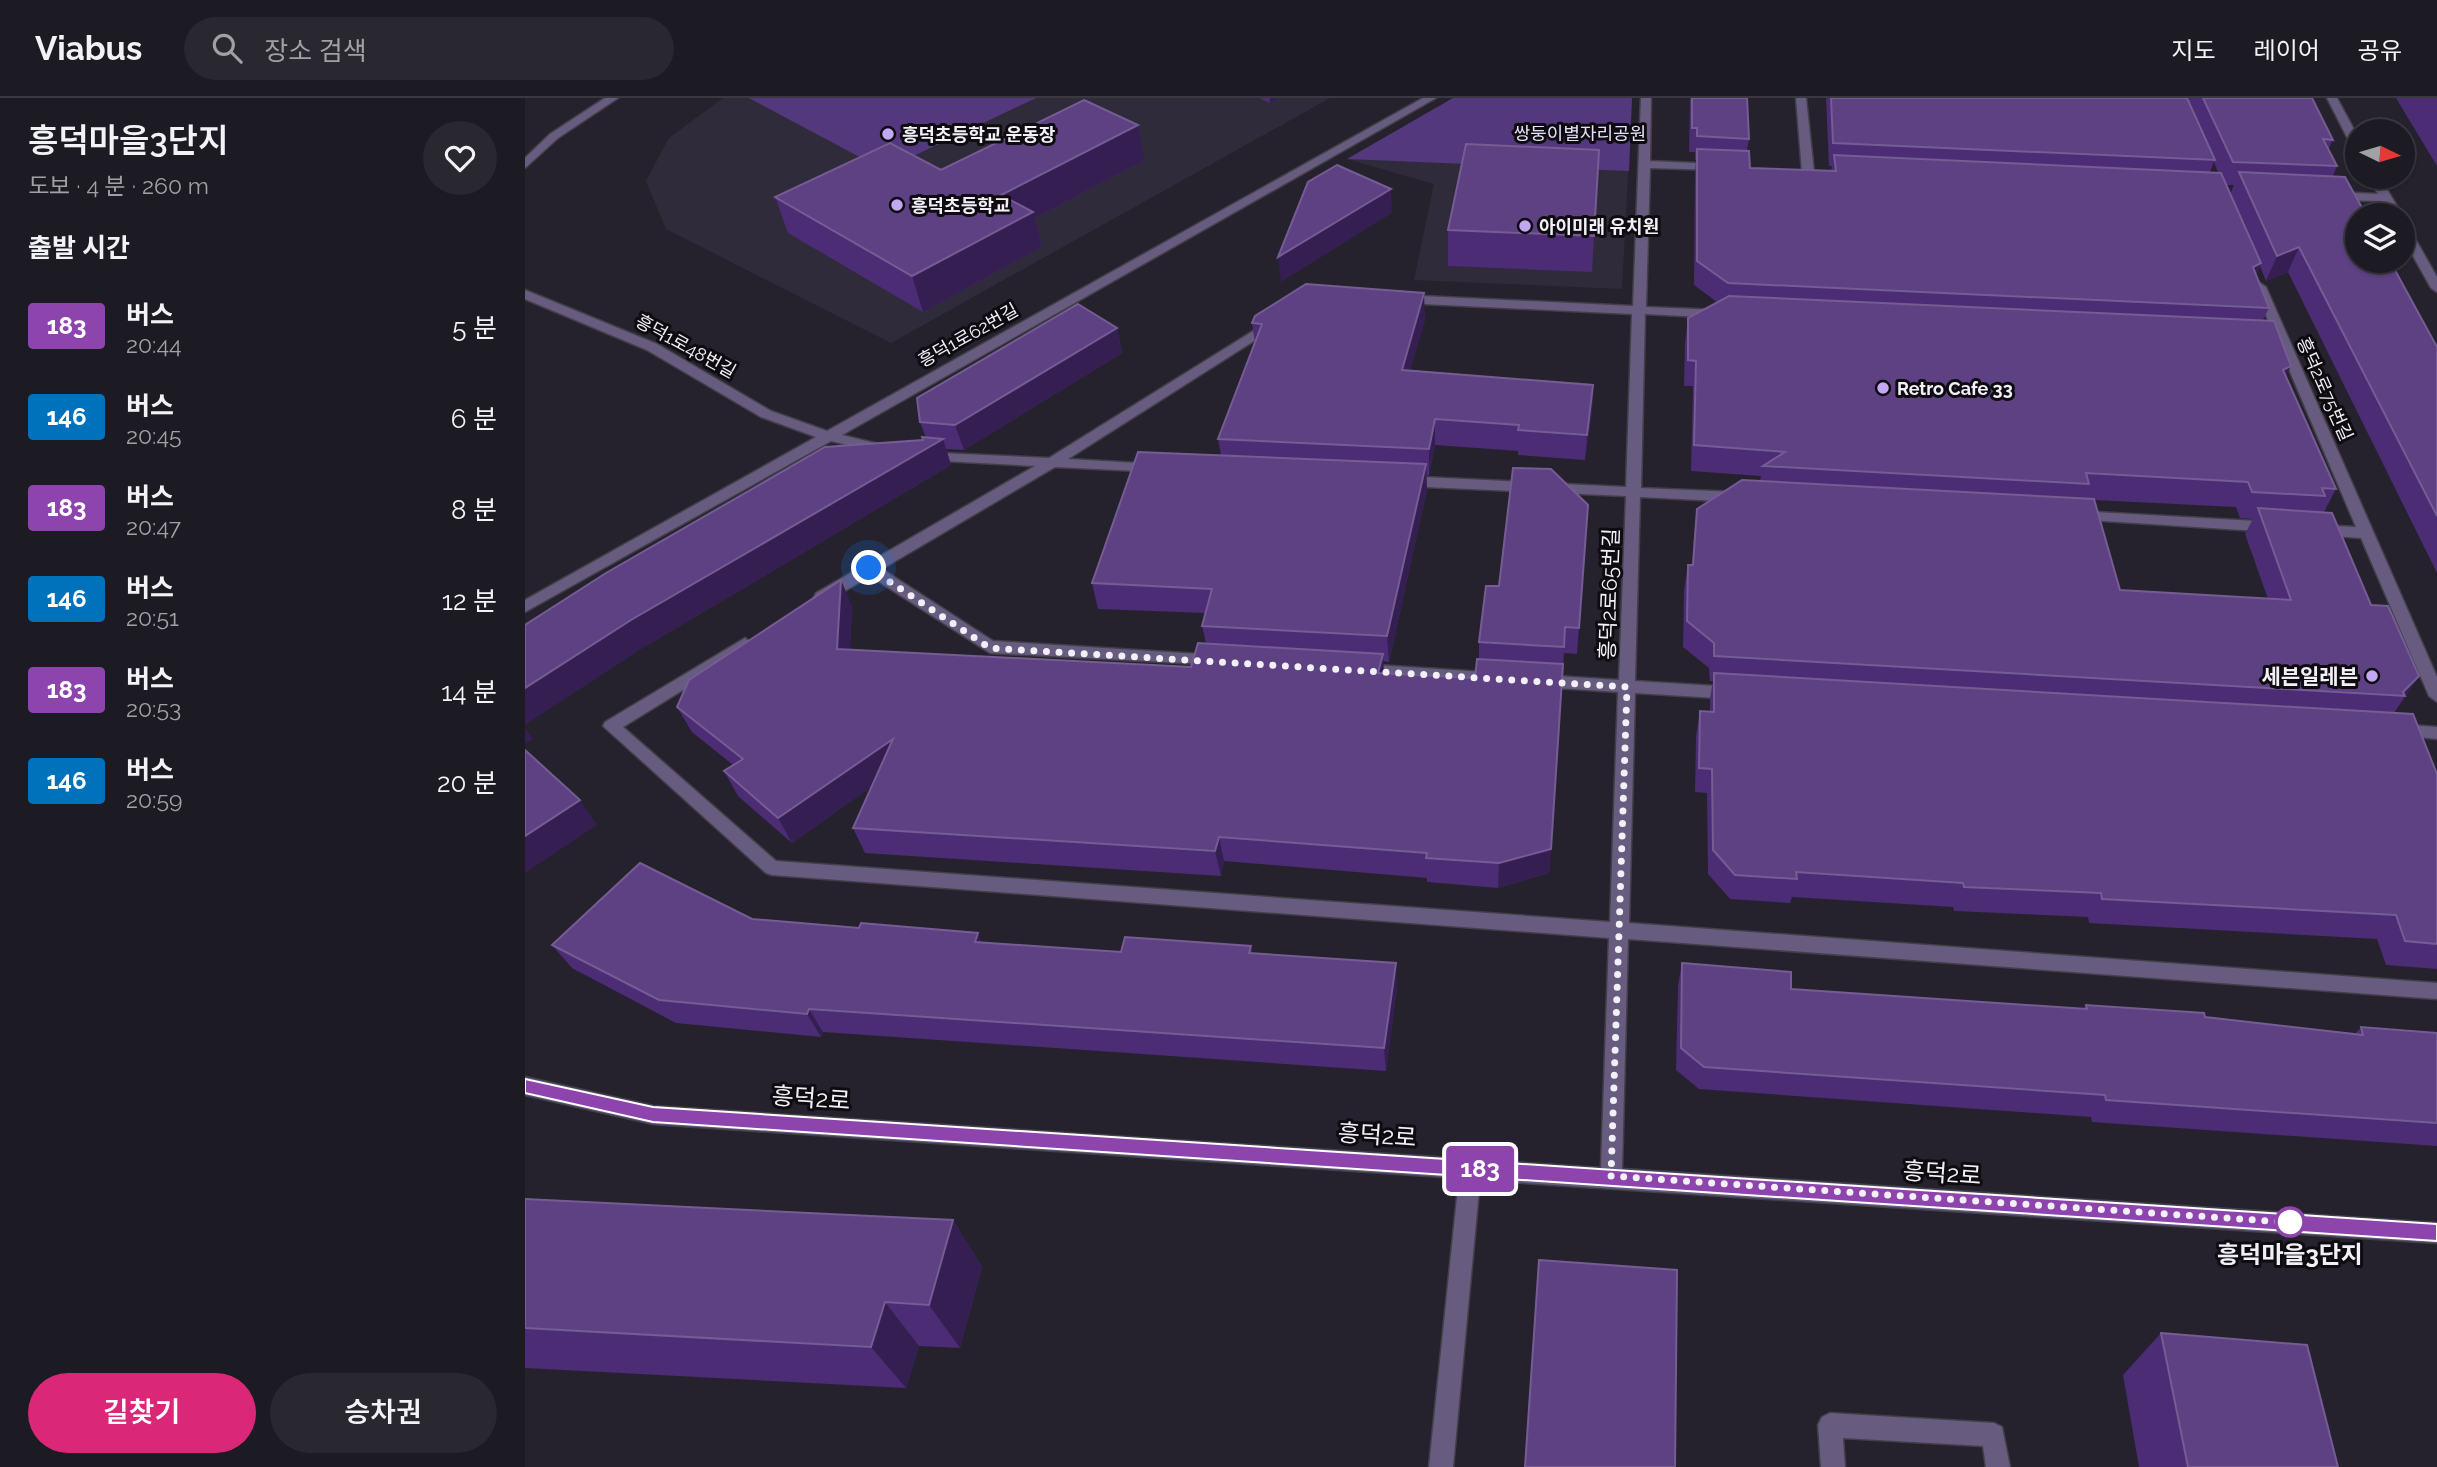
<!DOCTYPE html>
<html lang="ko">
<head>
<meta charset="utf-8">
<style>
  :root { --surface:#1c1a22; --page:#29272f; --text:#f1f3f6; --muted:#a0a1a5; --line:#3a3840; --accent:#db2777 }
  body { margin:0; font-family:Raleway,"Noto Sans KR",sans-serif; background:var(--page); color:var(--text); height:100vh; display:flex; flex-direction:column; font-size:26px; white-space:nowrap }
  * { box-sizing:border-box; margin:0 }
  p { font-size:23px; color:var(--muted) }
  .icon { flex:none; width:38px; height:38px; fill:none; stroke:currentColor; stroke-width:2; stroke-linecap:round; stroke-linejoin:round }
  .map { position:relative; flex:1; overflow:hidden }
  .sheet { display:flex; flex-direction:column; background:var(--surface); width:525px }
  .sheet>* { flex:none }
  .badge { padding:0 14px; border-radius:5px; font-size:24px; line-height:46px }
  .needle { width:46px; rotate:95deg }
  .controls { position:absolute; left:1820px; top:21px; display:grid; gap:14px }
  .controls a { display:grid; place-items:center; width:70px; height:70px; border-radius:50%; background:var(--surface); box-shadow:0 2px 5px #0004,0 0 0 2px var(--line); font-size:35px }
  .you { position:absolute; width:35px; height:35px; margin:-18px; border:5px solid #fff; border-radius:50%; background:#1a73e8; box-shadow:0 0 0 10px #1a73e833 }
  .map>.badge { position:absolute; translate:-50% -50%; box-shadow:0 0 0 4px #fff }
  h2 { padding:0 28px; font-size:26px; line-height:63px }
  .round { display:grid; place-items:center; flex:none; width:74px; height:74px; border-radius:37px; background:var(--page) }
  .head { display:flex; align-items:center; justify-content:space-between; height:119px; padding:0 28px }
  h1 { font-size:33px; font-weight:600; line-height:52px }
  .cta { display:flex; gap:14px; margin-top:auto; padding:14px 28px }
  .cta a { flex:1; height:80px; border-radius:42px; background:var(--accent); color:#fff; font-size:28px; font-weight:600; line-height:80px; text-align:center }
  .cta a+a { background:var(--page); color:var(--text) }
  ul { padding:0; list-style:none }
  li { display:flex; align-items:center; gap:21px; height:91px; padding:0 28px }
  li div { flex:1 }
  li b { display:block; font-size:26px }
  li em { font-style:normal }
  li .badge { min-width:77px; font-weight:700; text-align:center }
  header { display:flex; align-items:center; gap:42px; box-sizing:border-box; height:98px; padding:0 35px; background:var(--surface); border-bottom:2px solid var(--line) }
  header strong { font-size:33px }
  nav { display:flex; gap:38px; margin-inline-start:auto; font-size:24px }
  .search { width:490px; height:63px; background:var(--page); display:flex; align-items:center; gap:18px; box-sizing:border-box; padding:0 24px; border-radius:38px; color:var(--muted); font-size:26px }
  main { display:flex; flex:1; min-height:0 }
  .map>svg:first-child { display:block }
</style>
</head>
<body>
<header>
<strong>Viabus</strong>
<div class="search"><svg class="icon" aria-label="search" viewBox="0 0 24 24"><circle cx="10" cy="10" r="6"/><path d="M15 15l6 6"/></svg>장소 검색</div>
<nav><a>지도</a><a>레이어</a><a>공유</a></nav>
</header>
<main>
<section class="sheet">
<div class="head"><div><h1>흥덕마을3단지</h1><p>도보 · 4 분 · 260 m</p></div><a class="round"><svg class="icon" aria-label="heart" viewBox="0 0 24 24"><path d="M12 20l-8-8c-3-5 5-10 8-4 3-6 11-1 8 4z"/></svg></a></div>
<h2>출발 시간</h2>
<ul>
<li><span class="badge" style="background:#8e44ad;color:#fff">183</span><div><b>버스</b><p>20:44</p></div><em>5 분</em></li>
<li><span class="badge" style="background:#0072bc;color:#fff">146</span><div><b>버스</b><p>20:45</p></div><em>6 분</em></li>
<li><span class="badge" style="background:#8e44ad;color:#fff">183</span><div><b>버스</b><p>20:47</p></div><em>8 분</em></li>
<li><span class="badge" style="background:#0072bc;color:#fff">146</span><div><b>버스</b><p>20:51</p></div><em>12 분</em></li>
<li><span class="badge" style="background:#8e44ad;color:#fff">183</span><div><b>버스</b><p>20:53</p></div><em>14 분</em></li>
<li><span class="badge" style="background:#0072bc;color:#fff">146</span><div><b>버스</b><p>20:59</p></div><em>20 분</em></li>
</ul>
<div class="cta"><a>길찾기</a><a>승차권</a></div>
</section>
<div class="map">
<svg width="1912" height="1369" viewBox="0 0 1912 1369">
  <rect width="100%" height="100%" fill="#25222d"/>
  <g fill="#302b3b">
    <polygon points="198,0 805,0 366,245 141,131 121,83 144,40"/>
    <polygon points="928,0 1107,0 1097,191 889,182 909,86 822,61"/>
  </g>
  <g fill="#54387d">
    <polygon points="224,0 511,0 359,72"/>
    <polygon points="928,0 1107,0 1104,73 822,61"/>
  </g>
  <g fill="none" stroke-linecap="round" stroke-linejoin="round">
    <defs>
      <g id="minor">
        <polygon points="80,0 93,0 33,40 0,70 0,60 25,36"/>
        <polygon points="898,0 911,0 317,337 366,349 366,355 361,356 306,343 0,514 0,502 291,339 236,319 122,252 0,201 0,192 132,246 246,313 302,333"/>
        <polygon points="1116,0 1126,0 1125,63 1193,66 1199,69 1193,72 1125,70 1121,209 1196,212 1203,216 1196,220 1120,216 1116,390 1214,394 1221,399 1214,404 1115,399 1110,583 1208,589 1216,595 1208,601 1110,595 1104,825 1912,885 1912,901 1103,841 1097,1071 1912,1125 1912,1145 955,1082 928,1369 904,1369 934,1080 128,1026 0,997 0,979 128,1008 1076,1070 1084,840 247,777 241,775 78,628 80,624 220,540 228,546 226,550 98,629 251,763 1085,824 1093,594 1016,589 1008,583 1016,577 1094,582 1101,398 878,388 871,383 878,378 1101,389 1107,216 877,205 871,201 877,197 1108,208"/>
        <polygon points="1271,0 1281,0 1289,74 1283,78 1277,74"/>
        <polygon points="1802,0 1812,0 1832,37 1832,50 1826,47"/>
        <polygon points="1843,79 1855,79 1877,117 1865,117 1857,103 1808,102 1802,98 1808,94 1853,96"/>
        <polygon points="1878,126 1884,130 1912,179 1912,194 1906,190 1878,140"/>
        <polygon points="1735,185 1741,189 1912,579 1912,604 1904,598 1836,440 1794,437 1786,432 1794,427 1831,429 1729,189"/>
        <polygon points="749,220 756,224 754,227 543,361 630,366 637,371 635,374 530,369 357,471 468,543 691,557 699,563 697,567 465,555 345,478 303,503 291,503 289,499 291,495 510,368 399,362 394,360 394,354 524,360"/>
        <polygon points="1553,413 1748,424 1756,429 1748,434 1548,421 1546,418"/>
        <polygon points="837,566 974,575 982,581 974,587 837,578 829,572"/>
        <polygon points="1872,626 1912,629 1912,641 1866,636 1864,632"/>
        <polygon points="1305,1315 1469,1325 1477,1329 1485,1369 1461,1369 1458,1348 1318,1340 1320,1369 1296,1369 1293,1327 1297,1319"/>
      </g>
    </defs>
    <use href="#minor" stroke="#423f49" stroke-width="3"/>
    <use href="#minor" fill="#675b7f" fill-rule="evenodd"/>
  </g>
  <g fill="#4c2c74" fill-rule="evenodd">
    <polygon points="734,0 754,0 745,5"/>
    <path d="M 1165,0 L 1222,0 L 1224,41 L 1222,53 L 1225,70 L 1306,73 L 1307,68 L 1304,68 L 1301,0 L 1787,0 L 1808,42 L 1803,52 L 1812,68 L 1808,78 L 1912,249 L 1912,475 L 1763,174 L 1741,183 L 1735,168 L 1731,177 L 1744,210 L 1738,222 L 1761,279 L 1811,391 L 1799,414 L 1846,507 L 1894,578 L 1869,615 L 1912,676 L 1912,871 L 1861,867 L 1852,841 L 1564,825 L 1563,819 L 1429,813 L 1428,809 L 1267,799 L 1265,805 L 1205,801 L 1183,776 L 1182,695 L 1170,694 L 1171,638 L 1175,613 L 1185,614 L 1185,600 L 1188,583 L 1185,583 L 1184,570 L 1158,549 L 1159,492 L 1163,467 L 1167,467 L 1169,437 L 1172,411 L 1235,383 L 1236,378 L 1166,373 L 1168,288 L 1159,288 L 1160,245 L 1163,220 L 1192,204 L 1169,187 L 1170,75 L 1171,62 L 1170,62 L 1170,54 L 1164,54 ZM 1689,64 L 1693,75 L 1685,74 ZM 1701,87 L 1709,87 L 1705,96 ZM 1569,402 L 1711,409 L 1715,420 L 1728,421 L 1720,436 L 1743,501 L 1595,492 Z"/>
    <polygon points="1871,0 1912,0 1912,68"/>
    <polygon points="1074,52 1067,174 923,168 923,132"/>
    <polygon points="619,62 510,120 517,149 398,214 263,135 250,99 416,72"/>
    <polygon points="900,221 885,272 1068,287 1067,313 1060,362 993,357 993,353 910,347 904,377 901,377 902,391 864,564 858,563 859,576 950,580 954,561 954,544 974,488 1063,407 1052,556 1039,555 1024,775 973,790 902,784 902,780 699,763 696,778 340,755 328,730 346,689 267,745 213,698 199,673 208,667 167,634 152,609 327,508 325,552 666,569 681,545 677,528 680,515 573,511 567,485 696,357 693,341 730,246 727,225"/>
    <polygon points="592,230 597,255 439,352 421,351 426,367 121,548 398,342 401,340 395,324"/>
    <polygon points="227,821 457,845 596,854 726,848 727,856 872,889 861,973 298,934 296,939 151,925 47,870 27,847"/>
    <polygon points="1157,865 1266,891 1558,911 1561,907 1830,936 1836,929 1912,935 1912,1048 1567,1024 1566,1019 1174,991 1151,972 1153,888"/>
    <polygon points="0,1101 428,1122 457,1169 435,1250 394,1248 381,1290 0,1270"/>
    <polygon points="1636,1235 1813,1369 1614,1369 1598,1277"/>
  </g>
  <g fill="#351f52">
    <polygon points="745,0 754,0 745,5"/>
    <polygon points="613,27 619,62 510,120 517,149 398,214 387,178 476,97"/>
    <polygon points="866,91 867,115 756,184 753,159"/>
    <polygon points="1774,149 1763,174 1741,183 1752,158"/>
    <polygon points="1736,165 1725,190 1728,169"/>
    <polygon points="899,195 900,221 878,297 877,272"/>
    <polygon points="592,230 597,255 439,352 430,327"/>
    <polygon points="1766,268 1754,293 1758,272"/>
    <polygon points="1068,287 1067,313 1060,362 1062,337"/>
    <polygon points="910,321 910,347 904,377 904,351"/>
    <polygon points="418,341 426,367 121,548 0,627 0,590 106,522"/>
    <polygon points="901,366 902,391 864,564 862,538"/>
    <polygon points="316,482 327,508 324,577 312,551"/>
    <polygon points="858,556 859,581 853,575"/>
    <polygon points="1038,566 1024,775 973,790 974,765"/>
    <polygon points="1894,578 1877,604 1876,605 1880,598 1878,594"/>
    <polygon points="0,630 8,641 0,646"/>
    <polygon points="368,641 379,666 267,745 253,720"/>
    <polygon points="55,702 72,727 0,775 0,738"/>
    <polygon points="694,739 699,763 696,778 690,753"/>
    <polygon points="453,835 463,859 450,844"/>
    <polygon points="871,865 872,889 861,973 859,950"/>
    <polygon points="284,911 298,934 296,939 282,916"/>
    <polygon points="428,1122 457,1169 435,1250 404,1207"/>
    <polygon points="360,1204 394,1248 381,1290 346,1249"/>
  </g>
  <g fill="#5d4182" stroke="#755c94" stroke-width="2">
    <polygon points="1167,0 1222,0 1224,41 1172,38 1172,30 1167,30"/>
    <polygon points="1306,0 1662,0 1690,62 1308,45"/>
    <polygon points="1678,0 1787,0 1808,42 1798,41 1812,68 1708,64"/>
    <polygon points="559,2 613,27 476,97 508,114 387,178 250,99 365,45 416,72"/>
    <polygon points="941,46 1074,52 1069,138 923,132"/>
    <polygon points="1172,51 1224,53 1225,70 1311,73 1309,57 1696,75 1736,165 1728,169 1744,210 1203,185 1172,163"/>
    <polygon points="812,67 866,91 753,159 783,84"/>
    <polygon points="1714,74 1820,79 1841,117 1832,117 1832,163 1865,163 1912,249 1912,418 1774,149 1752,158"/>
    <polygon points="781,186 899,195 877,272 1068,287 1062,337 993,332 994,327 910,321 904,351 693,341 737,226 727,225 730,218"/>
    <polygon points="1204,198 1749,223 1766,268 1758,272 1811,391 1797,390 1800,398 1727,394 1723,384 1561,375 1564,386 1238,368 1260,354 1169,347 1171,263 1163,262 1163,220"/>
    <polygon points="553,206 592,230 430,327 395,324 392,300"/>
    <polygon points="397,339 418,341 106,522 0,590 0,527 81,475 300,349 398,342"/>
    <polygon points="613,354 901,366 862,538 677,528 687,491 567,485"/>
    <polygon points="988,370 1026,371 1063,407 1054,530 1040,529 1039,549 954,544 961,488 974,488"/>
    <polygon points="1217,382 1569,401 1595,492 1766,502 1733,410 1807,415 1846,507 1863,508 1894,578 1878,594 1880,598 1189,558 1189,545 1162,523 1163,467 1168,467 1172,411"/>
    <polygon points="316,482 312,551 666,569 673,545 858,556 853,575 950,580 952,561 1038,566 1026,751 974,765 901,760 902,755 694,739 690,753 328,730 368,641 253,720 199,673 218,661 152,609 164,582"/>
    <polygon points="1189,575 1888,616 1912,676 1912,846 1880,843 1871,817 1577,801 1576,795 1439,789 1438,785 1271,774 1272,781 1210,777 1188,752 1187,671 1174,670 1175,613 1189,614"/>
    <polygon points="0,652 55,702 0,738"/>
    <polygon points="115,765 227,821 334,830 336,825 453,835 450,844 596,854 600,839 726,848 724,855 871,865 859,950 284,911 282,916 134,902 27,847"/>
    <polygon points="1157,865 1266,874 1266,891 1562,911 1561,907 1679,915 1680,919 1838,937 1836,929 1912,935 1912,1025 1581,1002 1580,997 1179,969 1156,950"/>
    <polygon points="0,1101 428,1122 404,1207 360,1204 346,1249 0,1230"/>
    <polygon points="1014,1162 1152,1172 1150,1369 1000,1369"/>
    <polygon points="1636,1235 1782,1247 1813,1369 1663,1369"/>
  </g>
  <polygon fill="#8e44ad" stroke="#fff" stroke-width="2" points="0,981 128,1009 1912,1126 1912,1143 128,1024 0,995"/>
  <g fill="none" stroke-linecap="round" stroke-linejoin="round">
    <polyline stroke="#f2f0f7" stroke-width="7" stroke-dasharray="0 12.6" points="344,470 465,550 1102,589 1086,1078 1774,1125 1765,1124"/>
  </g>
  <g fill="#c2a8f3" stroke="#0e0c11" stroke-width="2.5">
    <circle cx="363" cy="36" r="7"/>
    <circle cx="372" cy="107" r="7"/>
    <circle cx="1000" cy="128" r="7"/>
    <circle cx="1358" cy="290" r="7"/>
    <circle cx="1847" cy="578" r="7"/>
  </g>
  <circle fill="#fff" stroke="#8e44ad" stroke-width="3.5" cx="1765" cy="1124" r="14"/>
  <g text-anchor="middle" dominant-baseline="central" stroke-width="6" stroke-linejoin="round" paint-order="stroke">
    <g font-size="18" fill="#e7e0f7" stroke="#0e0c11">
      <text x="1055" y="35">쌍둥이별자리공원</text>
    </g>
    <g font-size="18" font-weight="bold" fill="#f2f0f7" stroke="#0e0c11" text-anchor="start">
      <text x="377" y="36">흥덕초등학교 운동장</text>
      <text x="386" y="107">흥덕초등학교</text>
      <text x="1014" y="128">아이미래 유치원</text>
      <text x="1372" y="290">Retro Cafe 33</text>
    </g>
    <g font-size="18" fill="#f2f0f7" stroke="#0e0c11">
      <text transform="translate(443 237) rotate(-29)">흥덕1로62번길</text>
      <text transform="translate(161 248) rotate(29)">흥덕1로48번길</text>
      <text transform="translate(1800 291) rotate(66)">흥덕2로75번길</text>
    </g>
    <g font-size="21" fill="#f2f0f7" stroke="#0e0c11">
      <text transform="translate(1084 496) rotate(-88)">흥덕2로65번길</text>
    </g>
    <g font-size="21" font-weight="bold" fill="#f2f0f7" stroke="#0e0c11" text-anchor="end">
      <text x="1833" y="578">세븐일레븐</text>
    </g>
    <g font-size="24" fill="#f2f0f7" stroke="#0e0c11">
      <text transform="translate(286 1000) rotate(4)">흥덕2로</text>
      <text transform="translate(852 1037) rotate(4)">흥덕2로</text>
      <text transform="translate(1417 1075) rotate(4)">흥덕2로</text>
    </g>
    <g font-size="24" font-weight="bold" fill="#f2f0f7" stroke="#0e0c11">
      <text x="1765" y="1156">흥덕마을3단지</text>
    </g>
  </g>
</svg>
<div class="controls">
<a><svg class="needle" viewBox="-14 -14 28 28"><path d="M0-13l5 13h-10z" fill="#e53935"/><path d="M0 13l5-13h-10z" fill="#a0a1a5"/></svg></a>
<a><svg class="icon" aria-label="layers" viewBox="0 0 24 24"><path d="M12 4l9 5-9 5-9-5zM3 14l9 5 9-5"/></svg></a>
</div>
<div class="you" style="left:344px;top:470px"></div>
<b class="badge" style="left:955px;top:1071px;background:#8e44ad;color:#fff">183</b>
</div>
</main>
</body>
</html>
